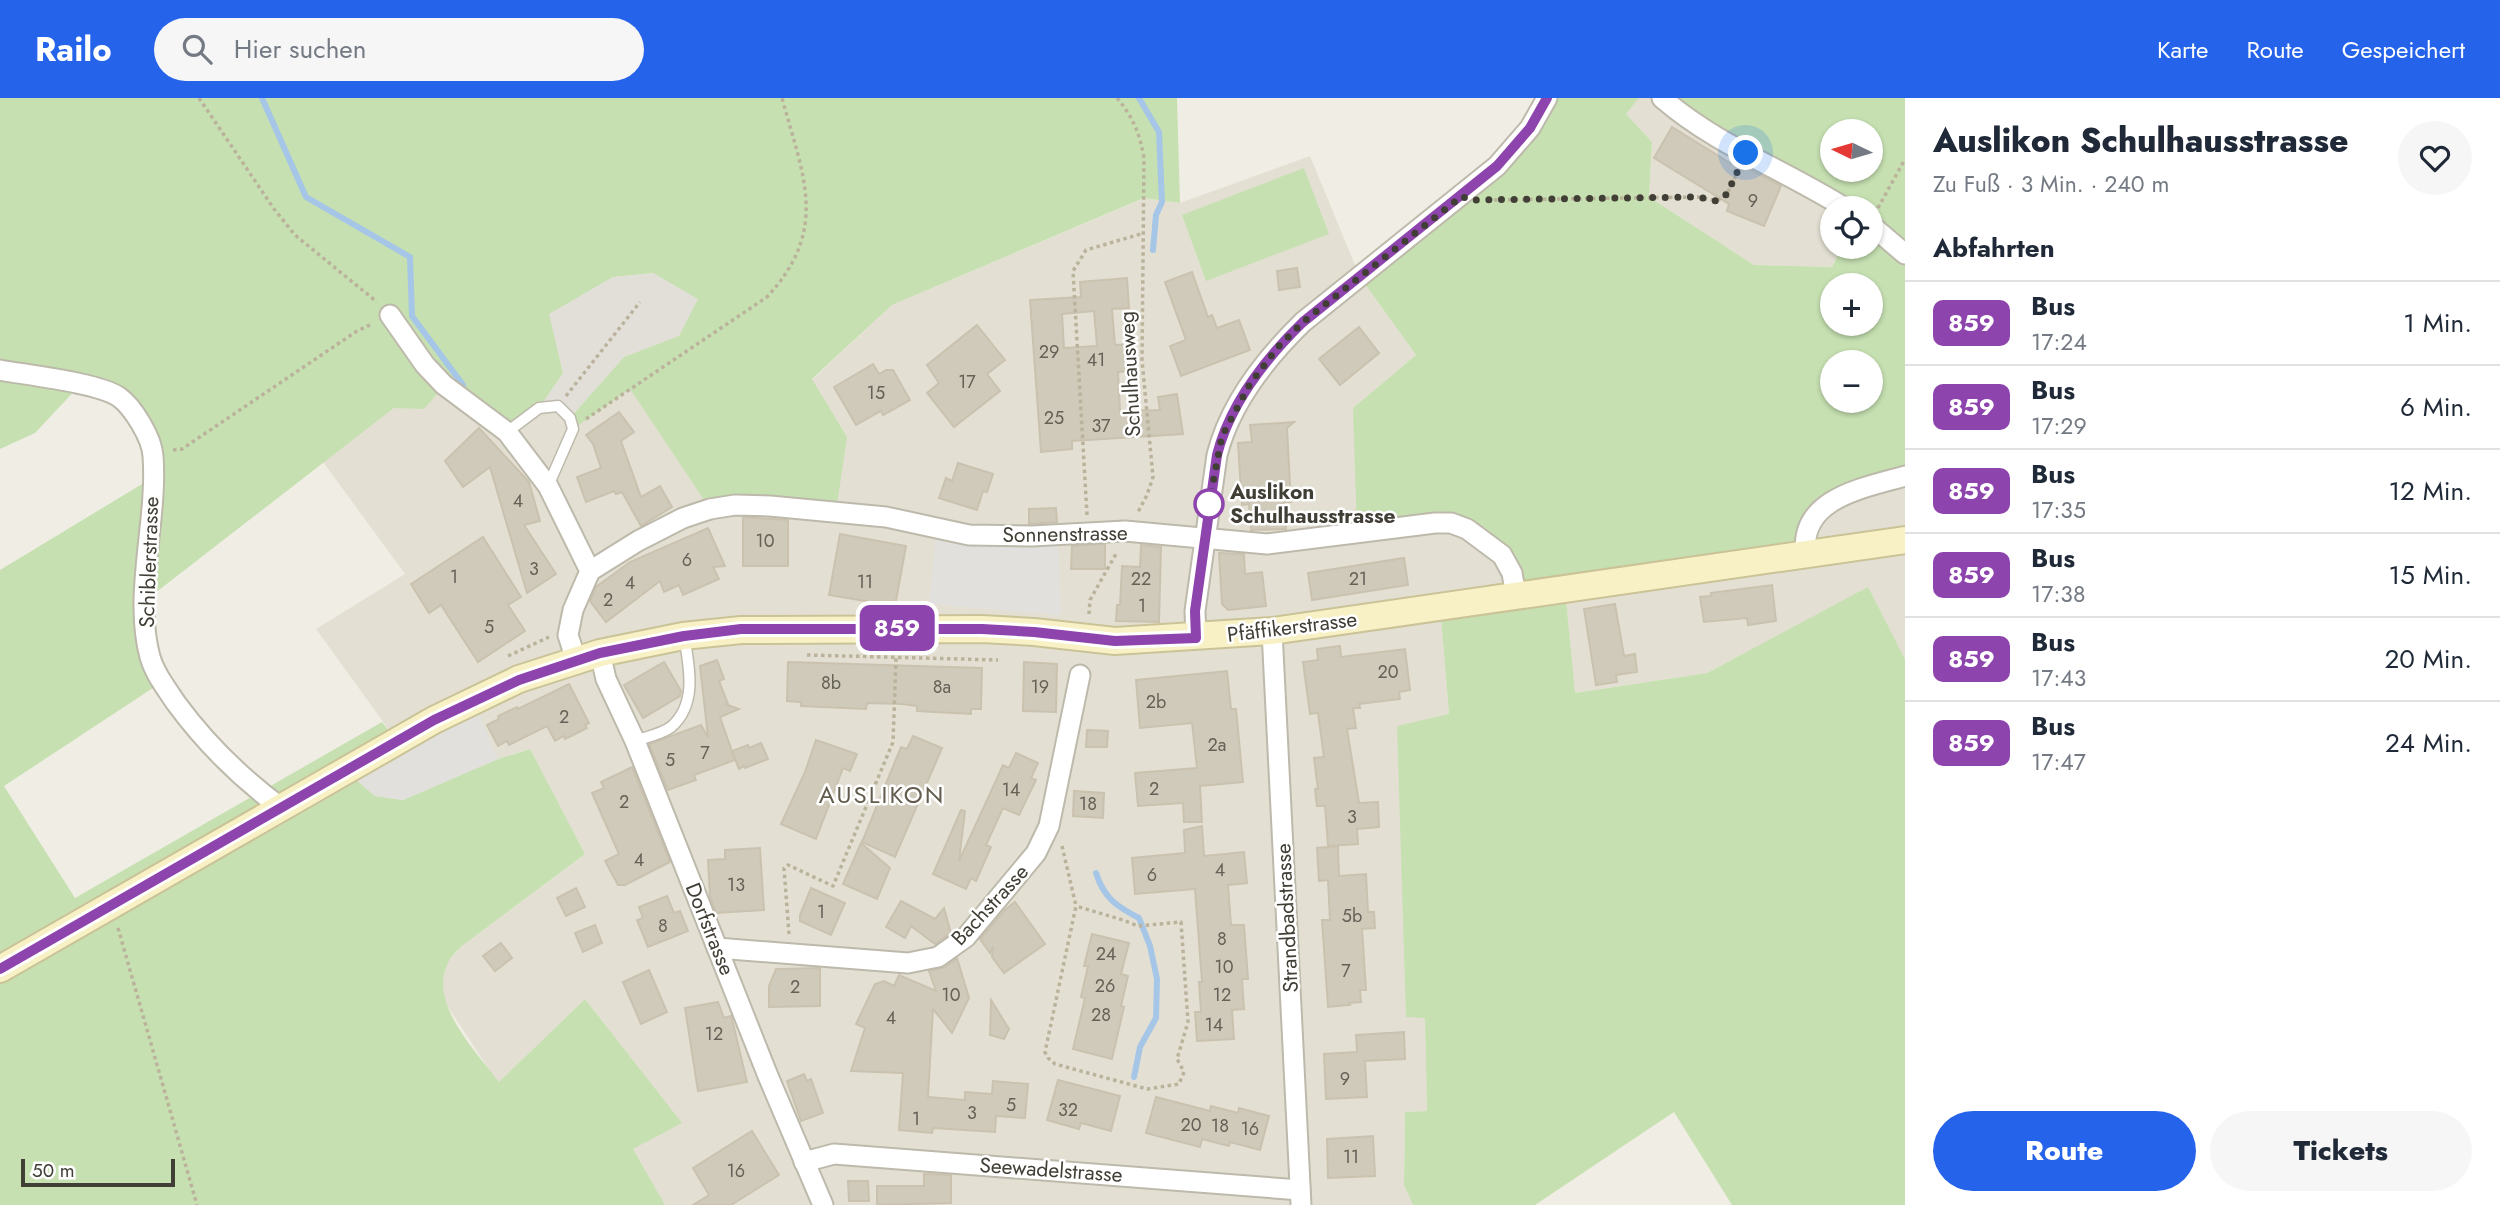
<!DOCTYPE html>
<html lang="de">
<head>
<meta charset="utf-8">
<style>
  :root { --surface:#fff; --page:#f6f6f7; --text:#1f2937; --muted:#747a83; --line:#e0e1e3; --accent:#2563eb }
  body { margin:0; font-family:Jost,sans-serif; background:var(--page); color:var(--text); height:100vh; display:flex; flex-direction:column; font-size:26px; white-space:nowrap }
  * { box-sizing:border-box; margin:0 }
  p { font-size:23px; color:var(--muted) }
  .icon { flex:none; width:38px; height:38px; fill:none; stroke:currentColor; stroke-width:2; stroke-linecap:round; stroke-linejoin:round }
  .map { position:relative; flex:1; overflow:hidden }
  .drawer { display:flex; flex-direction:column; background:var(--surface); width:595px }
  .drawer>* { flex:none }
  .badge { padding:0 14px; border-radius:10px; font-size:24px; line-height:46px }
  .needle { width:46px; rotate:275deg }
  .tools { position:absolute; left:1820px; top:21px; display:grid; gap:14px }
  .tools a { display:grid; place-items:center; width:63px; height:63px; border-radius:50%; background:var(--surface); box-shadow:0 2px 5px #0004; font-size:35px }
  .scale { position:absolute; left:21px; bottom:18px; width:154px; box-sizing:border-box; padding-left:7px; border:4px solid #413e35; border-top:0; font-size:19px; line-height:24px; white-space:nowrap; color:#413e35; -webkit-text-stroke:5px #fff; paint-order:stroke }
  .you { position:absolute; width:35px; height:35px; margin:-18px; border:5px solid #fff; border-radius:50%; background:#1a73e8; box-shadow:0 0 0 10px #1a73e833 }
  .map>.badge { position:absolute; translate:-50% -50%; box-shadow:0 0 0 4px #fff }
  h2 { padding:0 28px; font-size:26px; line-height:63px }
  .round { display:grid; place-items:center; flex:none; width:74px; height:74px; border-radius:37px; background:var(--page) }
  .head { display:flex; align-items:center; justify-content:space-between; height:119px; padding:0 28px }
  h1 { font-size:33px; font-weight:800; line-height:52px }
  .cta { display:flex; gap:14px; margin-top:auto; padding:14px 28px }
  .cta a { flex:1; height:80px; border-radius:42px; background:var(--accent); color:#fff; font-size:28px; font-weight:800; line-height:80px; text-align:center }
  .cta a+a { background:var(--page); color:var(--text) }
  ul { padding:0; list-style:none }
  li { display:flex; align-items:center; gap:21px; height:84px; padding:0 28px; border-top:2px solid var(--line) }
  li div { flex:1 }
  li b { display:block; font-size:26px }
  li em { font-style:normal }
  li .badge { min-width:77px; font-weight:700; text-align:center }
  header { display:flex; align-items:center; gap:42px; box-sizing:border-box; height:98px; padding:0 35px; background:var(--accent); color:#fff }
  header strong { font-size:33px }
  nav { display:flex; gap:38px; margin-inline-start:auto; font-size:24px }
  .search { width:490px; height:63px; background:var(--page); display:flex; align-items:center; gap:18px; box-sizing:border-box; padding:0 24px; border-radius:38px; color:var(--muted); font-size:26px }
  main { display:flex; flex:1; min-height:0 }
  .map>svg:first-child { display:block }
</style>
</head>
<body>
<header>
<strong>Railo</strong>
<div class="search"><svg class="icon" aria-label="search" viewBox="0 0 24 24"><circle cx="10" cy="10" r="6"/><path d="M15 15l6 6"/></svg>Hier suchen</div>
<nav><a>Karte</a><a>Route</a><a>Gespeichert</a></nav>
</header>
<main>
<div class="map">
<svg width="1905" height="1107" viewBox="0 0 1905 1107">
  <rect width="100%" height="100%" fill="#f0eee4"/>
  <g fill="#e3e0d3">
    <polygon points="1639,0 1662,0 1832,110 1832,149 1842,149 1832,169 1754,167 1649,99 1652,44 1626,16"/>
    <polygon points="1310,58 1360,179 1416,257 1353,310 1467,431 1502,457 1516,498 1440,509 1449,616 1406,919 1425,919 1427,1013 1405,1014 1404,1087 1413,1107 665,1107 632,1051 681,1025 585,901 498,985 446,906 442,885 448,863 462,848 585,756 529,651 498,661 403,702 397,643 316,531 405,476 323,364 394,310 424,310 444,287 539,310 558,308 573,330 630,290 710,411 847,339 812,282 892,207 1145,100 1180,105"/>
    <polygon points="1905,379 1905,561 1868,490 1707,575 1574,595 1565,491 1826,407"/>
  </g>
  <polygon fill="#e2dfd9" points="653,175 699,200 680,238 624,259 570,320 558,308 539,310 563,275 548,216 613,179"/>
  <g fill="#c6e0b1" fill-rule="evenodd">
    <path d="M 0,0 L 1177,0 L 1180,105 L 1144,100 L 892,207 L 812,281 L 847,339 L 836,414 L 710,411 L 630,291 L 573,331 L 570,320 L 624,259 L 679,238 L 698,201 L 653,175 L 613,179 L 549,216 L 563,275 L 539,310 L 507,334 L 445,287 L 424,311 L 394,310 L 146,502 L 162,584 L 4,688 L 75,800 L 382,624 L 397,643 L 346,673 L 375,698 L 403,702 L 498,661 L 530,651 L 585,756 L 462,848 C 457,853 450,859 448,865 C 428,906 476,953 499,984 L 585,901 L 682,1025 L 633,1051 L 665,1107 L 0,1107 L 0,472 L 152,380 L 139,322 L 81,286 L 35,335 L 0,351 Z"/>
    <path d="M 1547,0 L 1639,0 L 1626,16 L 1652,44 L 1649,99 L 1754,167 L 1832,169 L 1842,149 L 1871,149 L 1871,110 L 1845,110 L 1662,0 L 1905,0 L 1905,379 L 1826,407 L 1806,457 L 1565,491 L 1575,595 L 1707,575 L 1868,489 L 1905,561 L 1905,1107 L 1732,1107 L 1674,1014 L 1535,1107 L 1413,1107 L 1404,1087 L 1405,1014 L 1427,1013 L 1425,920 L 1406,919 L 1397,628 L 1449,616 L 1441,521 L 1515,499 L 1512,475 L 1467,431 L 1357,435 L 1353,310 L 1416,257 L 1360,179 L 1462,98 ZM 1832,33 L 1871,33 L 1871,72 L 1832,72 ZM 1832,187 L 1871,187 L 1871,226 L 1832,226 ZM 1832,264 L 1871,264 L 1871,303 L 1832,303 Z"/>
    <polygon points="1304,70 1329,136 1206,183 1182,117"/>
  </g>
  <g fill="#e1e0dc">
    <polygon points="936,440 973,445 1058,441 1061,517 929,506"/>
    <polygon points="473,602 498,661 403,702 375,698 346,673"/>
  </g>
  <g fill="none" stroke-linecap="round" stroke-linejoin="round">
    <g stroke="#a6c6e7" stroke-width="6">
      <polyline points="262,0 306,99 410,159 412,218 463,287"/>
      <polyline points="1139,0 1159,34 1162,104 1156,117 1153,152"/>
      <path d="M 1096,775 C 1104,800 1116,808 1139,820 L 1150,848 L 1157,881 L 1156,920 L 1140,949 L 1134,979"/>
    </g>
  </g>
  <g fill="#d0cabb" stroke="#cac2af" stroke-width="2" fill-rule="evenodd">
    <polygon points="1672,29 1743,73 1745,69 1781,88 1764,128 1727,113 1729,106 1654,60"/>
    <polygon points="1297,170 1300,189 1279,192 1277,173"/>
    <polygon points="1192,174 1208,219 1212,217 1217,230 1239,222 1250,252 1181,278 1170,248 1186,242 1165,184"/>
    <path d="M 1127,180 L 1129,210 L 1112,211 L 1115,247 L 1130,246 L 1131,273 L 1118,274 L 1120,313 L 1160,312 L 1158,299 L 1177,296 L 1183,336 L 1072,343 L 1072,351 L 1041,354 L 1030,202 L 1081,199 L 1080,184 ZM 1094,213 L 1097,248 L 1064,250 L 1062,216 Z"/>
    <polygon points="977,227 1005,262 987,276 1000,293 954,329 927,295 939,285 927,267"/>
    <polygon points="1359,229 1379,255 1340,287 1319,261"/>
    <polygon points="873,266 879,276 886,272 893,272 910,302 883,317 881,313 856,327 834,289"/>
    <polygon points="619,314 634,334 621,343 641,399 660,388 672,409 641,428 622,394 616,396 614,393 586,404 577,379 601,370 593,346 586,337"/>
    <polygon points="1294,324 1287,330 1291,404 1284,404 1286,431 1251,432 1249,406 1242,407 1238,345 1252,344 1250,327"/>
    <polygon points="479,330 529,384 540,423 524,427 556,476 527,495 490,369 463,389 445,363"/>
    <polygon points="958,365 993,376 987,394 983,393 977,412 939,400 946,380 952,383"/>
    <polygon points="1056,410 1057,424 1029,426 1029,411"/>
    <polygon points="743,419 788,422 788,468 743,468"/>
    <polygon points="708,430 725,468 713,469 719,481 683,497 679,487 664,494 660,483 606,524 590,503 596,489 630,464"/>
    <polygon points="840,436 906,448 895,508 829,497"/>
    <polygon points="483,439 521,499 508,507 525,533 478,564 441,507 429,515 411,486"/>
    <polygon points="1105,446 1105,471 1071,471 1072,448"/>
    <polygon points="1141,447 1161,449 1159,524 1116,523 1117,507 1120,507 1122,468 1140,469"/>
    <polygon points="1219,455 1244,456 1245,476 1262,474 1266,508 1228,512 1222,506"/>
    <polygon points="1404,460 1408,487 1312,502 1308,475"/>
    <polygon points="1772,487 1776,523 1748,527 1747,520 1704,524 1700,499 1711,498 1711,495"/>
    <polygon points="1615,506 1624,558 1635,556 1637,574 1616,577 1617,584 1596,587 1584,511"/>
    <polygon points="1340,548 1341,559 1405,551 1410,592 1399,594 1400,601 1359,606 1360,610 1353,610 1356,630 1347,631 1359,705 1378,704 1379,729 1357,731 1358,746 1328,748 1325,708 1317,708 1315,691 1318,691 1314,660 1324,659 1318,615 1310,616 1303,564 1318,562 1317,551"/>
    <polygon points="717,562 724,581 719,583 728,606 725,606 739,611 720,619 735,662 694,677 696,682 668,692 649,646 701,627 708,639 700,568"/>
    <polygon points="664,564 681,593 680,598 643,620 624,587"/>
    <polygon points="788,564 982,570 981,611 971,611 971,616 917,613 917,608 902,606 867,605 866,611 801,608 801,604 787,603"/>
    <polygon points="1024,564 1057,566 1056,614 1023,613"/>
    <polygon points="1227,573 1231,611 1236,611 1243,684 1200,688 1202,724 1184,724 1183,705 1138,708 1135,675 1197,670 1192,625 1140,630 1136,582"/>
    <polygon points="569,586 589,625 585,627 587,630 565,641 564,638 555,643 547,628 509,647 507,643 498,648 487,627 499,621 498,618 517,609 518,611"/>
    <polygon points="1087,632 1108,633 1107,649 1086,649"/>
    <polygon points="913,638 942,650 895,759 862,744 901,649 907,651"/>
    <polygon points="816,642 857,656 850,673 843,670 816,741 781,726 805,674"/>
    <polygon points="761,645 768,661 745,670 744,668 739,671 732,653 748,647 749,650"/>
    <polygon points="1016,655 1038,665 1031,680 1036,682 1019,717 1003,710 986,747 991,749 976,783 971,780 966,791 933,776 961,712 965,713 959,763 1003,667 1009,670"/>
    <polygon points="632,669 670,764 625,787 618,787 605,763 619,756 592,695 604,690 601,684"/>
    <polygon points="1074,693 1104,695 1103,720 1073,718"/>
    <polygon points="1202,728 1204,758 1244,754 1247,785 1228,787 1231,827 1244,827 1248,881 1242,881 1244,911 1232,912 1234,941 1197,943 1195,914 1201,914 1199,884 1202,884 1195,791 1135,796 1132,760 1185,755 1184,732"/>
    <polygon points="861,745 890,770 877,801 843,786"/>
    <polygon points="1338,748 1339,778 1366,776 1368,814 1374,814 1375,830 1362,831 1366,892 1360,892 1361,904 1349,905 1350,907 1328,909 1322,822 1330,822 1328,782 1319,783 1317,750"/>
    <polygon points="760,750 764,812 716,815 710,798 708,762 725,761 725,752"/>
    <polygon points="576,790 585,809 566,818 557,800"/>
    <polygon points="811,790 845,805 831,837 800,823 800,817"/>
    <polygon points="667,798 674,815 680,813 688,833 648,849 637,822 643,820 639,809"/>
    <polygon points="901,803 935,821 944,810 951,835 935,846 911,828 905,840 886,829"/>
    <polygon points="1015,804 1045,846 1004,875 992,859 993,848 990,855 980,841 1005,812"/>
    <polygon points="595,827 602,845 583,854 575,835"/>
    <polygon points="1092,836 1129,845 1121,876 1128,878 1121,908 1124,909 1112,961 1073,951 1085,900 1081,899 1088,868 1084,868"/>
    <polygon points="501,845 512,860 495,873 483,858"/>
    <polygon points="957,860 969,900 952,935 933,911 928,999 965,1002 965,994 992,996 993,983 1028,986 1025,1020 996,1018 995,1034 933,1030 932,1035 899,1032 903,975 851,973 865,930 856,926 875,886 884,883 894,888 899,877 936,893 929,873 945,869"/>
    <polygon points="820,870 820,908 769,909 769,888 776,871"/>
    <polygon points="649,872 667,914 641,926 623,884"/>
    <polygon points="991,902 1009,931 1004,941 990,937"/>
    <polygon points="718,904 724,920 731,918 732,921 747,984 698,993 685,910"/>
    <polygon points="1404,934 1405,961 1365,963 1367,999 1326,1001 1324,956 1357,954 1356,937"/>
    <polygon points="804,976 807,983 811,981 823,1015 801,1023 787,983"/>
    <polygon points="1058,982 1120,998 1111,1033 1081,1025 1079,1031 1047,1022"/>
    <polygon points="1156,999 1210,1013 1211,1008 1238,1015 1239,1010 1269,1018 1260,1052 1230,1044 1229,1048 1202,1041 1200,1049 1146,1035"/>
    <polygon points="752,1033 779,1077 731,1107 693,1107 709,1097 693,1070"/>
    <polygon points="1373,1038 1375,1078 1328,1080 1327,1041"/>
    <polygon points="924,1076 951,1077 951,1105 877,1107 877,1088 924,1088"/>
    <polygon points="848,1083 868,1083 869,1103 849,1103"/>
  </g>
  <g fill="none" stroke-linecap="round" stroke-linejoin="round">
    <defs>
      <g id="lane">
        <polyline points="507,334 539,310 558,308 570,320 573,331 548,388"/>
        <path d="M 635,643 C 646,639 662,636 671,629 C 698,606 689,568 684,538"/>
      </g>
      <g id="street">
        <path d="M 1662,0 C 1716,47 1785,72 1845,110"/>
        <polyline points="1871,127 1905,156"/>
        <polyline points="390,217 425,267 444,287 507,334 548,388 590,473 573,512 568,537 576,562"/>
        <path d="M 0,272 C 27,277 99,285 119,299 C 133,309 152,340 153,358 C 158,421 133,497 150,559 C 155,576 166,590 176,605 C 206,646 240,679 280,709"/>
        <path d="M 1806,457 C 1798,400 1864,390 1905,378"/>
        <polyline points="590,473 638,443 683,420 710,411 735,407 770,408 886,419 969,437 1032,438 1125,433 1267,446 1435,425 1451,425 1467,431 1502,457 1512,475 1516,498"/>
        <polyline points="1272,533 1301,1107"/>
        <path d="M 1196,540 L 1195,513 L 1217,357 C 1230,305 1265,261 1303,224 L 1497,68 L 1530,30 L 1547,0"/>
        <polyline points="600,555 606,581 635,643 768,978 823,1107"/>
        <polyline points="717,850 908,865 938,859 966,839 1036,755 1049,728 1080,577"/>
        <polyline points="804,1064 834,1056 1300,1092"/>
      </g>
      <polyline id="secondary" points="0,871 434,622 519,581 600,555 683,538 741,532 982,531 1034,534 1115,543 1272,533 1905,442"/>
    </defs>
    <use href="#lane" stroke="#bdb9ab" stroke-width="13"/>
    <use href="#street" stroke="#bdb9ab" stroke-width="23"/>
    <use href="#secondary" stroke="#cbc398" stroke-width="30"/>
    <g stroke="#bab29b" stroke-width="3.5" stroke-dasharray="3.5 3.5" stroke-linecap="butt">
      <polyline points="199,0 274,111 295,137 377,204"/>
      <path d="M 1117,0 C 1133,19 1140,36 1144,60 L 1142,262 L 1153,379 L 1147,397 L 1138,414"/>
      <polyline points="1487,102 1698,99 1717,103 1727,96 1738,73"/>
      <polyline points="1878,110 1905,61"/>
      <polyline points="566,298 640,204"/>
      <path d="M 586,321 L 767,199 C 830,131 803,78 782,0"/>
      <polyline points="173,352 182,351 357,233 372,226"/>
      <polyline points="1087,417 1073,173 1086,152 1144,135"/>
      <polyline points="1089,516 1090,502 1117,454"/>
      <polyline points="807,557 998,562"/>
      <polyline points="508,558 549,539"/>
      <polyline points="1062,748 1076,808 1045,954 1048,960 1055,966 1147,991 1179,986 1184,974 1177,961 1188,924 1181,824 1138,828 1123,822 1076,808"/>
      <polyline points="118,830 197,1107"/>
      <polyline points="789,836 784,770 788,767 833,788 893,644 896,560"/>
    </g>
    <use href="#lane" stroke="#fff" stroke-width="10"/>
    <use href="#street" stroke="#fff" stroke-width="19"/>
    <use href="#secondary" stroke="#f8f1c6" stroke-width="26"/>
  </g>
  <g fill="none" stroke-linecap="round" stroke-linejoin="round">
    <defs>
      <path id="line" d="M 0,871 L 434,622 L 519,582 L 600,555 L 684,538 L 741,531 L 982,531 L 1034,534 L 1115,543 L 1196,540 L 1195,513 L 1217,357 C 1230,305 1265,261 1303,224 L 1497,68 L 1530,30 L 1547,0"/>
    </defs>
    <use href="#line" stroke="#fff" stroke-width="16"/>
    <use href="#line" stroke="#8e44ad" stroke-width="10"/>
    <polyline stroke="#413e35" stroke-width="7" stroke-dasharray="0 12.6" points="1209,406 1222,338 1250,286 1278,249 1303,224 1462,98 1468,102 1698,99 1717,103 1727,96 1746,55"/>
  </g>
  <circle fill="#fff" stroke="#8e44ad" stroke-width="3.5" cx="1209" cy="406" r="14"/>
  <g text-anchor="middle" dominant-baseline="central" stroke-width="5" stroke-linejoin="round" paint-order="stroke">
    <g font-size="18" fill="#656156">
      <text x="1753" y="103">9</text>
      <text x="1049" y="254">29</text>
      <text x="1096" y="262">41</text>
      <text x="967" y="284">17</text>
      <text x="876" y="295">15</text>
      <text x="1054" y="320">25</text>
      <text x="1101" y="328">37</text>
      <text x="518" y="403">4</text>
      <text x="765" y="443">10</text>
      <text x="687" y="462">6</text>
      <text x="534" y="471">3</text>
      <text x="454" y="479">1</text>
      <text x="1141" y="481">22</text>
      <text x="1358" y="481">21</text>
      <text x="865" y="484">11</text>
      <text x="630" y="485">4</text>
      <text x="608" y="502">2</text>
      <text x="1142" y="508">1</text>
      <text x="489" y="529">5</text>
      <text x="1388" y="574">20</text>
      <text x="831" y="585">8b</text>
      <text x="942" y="589">8a</text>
      <text x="1040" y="589">19</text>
      <text x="1156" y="604">2b</text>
      <text x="564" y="619">2</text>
      <text x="1217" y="647">2a</text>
      <text x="705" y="655">7</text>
      <text x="670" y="662">5</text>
      <text x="1154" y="691">2</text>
      <text x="1011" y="692">14</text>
      <text x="624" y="704">2</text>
      <text x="1088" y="706">18</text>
      <text x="1352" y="719">3</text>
      <text x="639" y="762">4</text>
      <text x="1220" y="772">4</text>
      <text x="1152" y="777">6</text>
      <text x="736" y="787">13</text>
      <text x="821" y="814">1</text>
      <text x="1352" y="818">5b</text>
      <text x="663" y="828">8</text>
      <text x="1222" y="841">8</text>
      <text x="1106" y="856">24</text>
      <text x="1224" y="869">10</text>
      <text x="1346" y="873">7</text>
      <text x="1105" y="888">26</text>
      <text x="795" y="889">2</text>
      <text x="951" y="897">10</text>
      <text x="1222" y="897">12</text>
      <text x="1101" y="917">28</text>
      <text x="891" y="920">4</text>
      <text x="1214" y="927">14</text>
      <text x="714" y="936">12</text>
      <text x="1345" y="981">9</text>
      <text x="1011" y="1007">5</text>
      <text x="1068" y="1012">32</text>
      <text x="972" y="1015">3</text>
      <text x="916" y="1021">1</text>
      <text x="1191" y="1027">20</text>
      <text x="1220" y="1028">18</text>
      <text x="1250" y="1031">16</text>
      <text x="1351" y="1059">11</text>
      <text x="736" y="1073">16</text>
    </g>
    <g font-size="21" fill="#413e35" stroke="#fff">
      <text transform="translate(1130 276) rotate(-93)">Schulhausweg</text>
      <text transform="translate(1065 436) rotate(-1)">Sonnenstrasse</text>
      <text transform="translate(149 464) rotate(-88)">Schiblerstrasse</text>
      <text transform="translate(1292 529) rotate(-7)">Pfäffikerstrasse</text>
      <text transform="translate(990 807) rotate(-47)">Bachstrasse</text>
      <text transform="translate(1287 820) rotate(-93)">Strandbadstrasse</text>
      <text transform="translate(710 831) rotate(68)">Dorfstrasse</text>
      <text transform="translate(1051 1072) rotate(4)">Seewadelstrasse</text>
    </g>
    <g font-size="21" font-weight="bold" fill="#413e35" stroke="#fff" text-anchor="start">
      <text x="1230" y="394">Auslikon<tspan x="1230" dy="24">Schulhausstrasse</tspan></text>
    </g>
    <g font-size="24" letter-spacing="2" fill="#635c4d" stroke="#fff">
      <text x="882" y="696">AUSLIKON</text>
    </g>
  </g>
</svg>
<div class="tools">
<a><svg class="needle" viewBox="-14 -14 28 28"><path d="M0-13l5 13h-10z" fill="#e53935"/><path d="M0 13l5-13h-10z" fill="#747a83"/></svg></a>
<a><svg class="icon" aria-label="locate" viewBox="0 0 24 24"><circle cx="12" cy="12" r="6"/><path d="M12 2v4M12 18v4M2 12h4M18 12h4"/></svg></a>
<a>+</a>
<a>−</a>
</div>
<div class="scale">50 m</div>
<div class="you" style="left:1746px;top:55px"></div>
<b class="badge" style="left:897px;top:530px;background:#8e44ad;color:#fff">859</b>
</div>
<section class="drawer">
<div class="head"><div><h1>Auslikon Schulhausstrasse</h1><p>Zu Fuß · 3 Min. · 240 m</p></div><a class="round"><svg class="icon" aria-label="heart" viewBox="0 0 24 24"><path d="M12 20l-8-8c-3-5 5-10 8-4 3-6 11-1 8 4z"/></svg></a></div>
<h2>Abfahrten</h2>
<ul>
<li><span class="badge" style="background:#8e44ad;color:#fff">859</span><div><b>Bus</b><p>17:24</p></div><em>1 Min.</em></li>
<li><span class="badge" style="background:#8e44ad;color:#fff">859</span><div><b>Bus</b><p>17:29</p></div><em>6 Min.</em></li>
<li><span class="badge" style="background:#8e44ad;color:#fff">859</span><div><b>Bus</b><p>17:35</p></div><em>12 Min.</em></li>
<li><span class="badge" style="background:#8e44ad;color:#fff">859</span><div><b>Bus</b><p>17:38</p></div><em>15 Min.</em></li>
<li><span class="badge" style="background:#8e44ad;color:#fff">859</span><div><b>Bus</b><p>17:43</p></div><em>20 Min.</em></li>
<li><span class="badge" style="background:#8e44ad;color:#fff">859</span><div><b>Bus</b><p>17:47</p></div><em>24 Min.</em></li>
</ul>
<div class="cta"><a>Route</a><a>Tickets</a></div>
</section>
</main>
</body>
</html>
